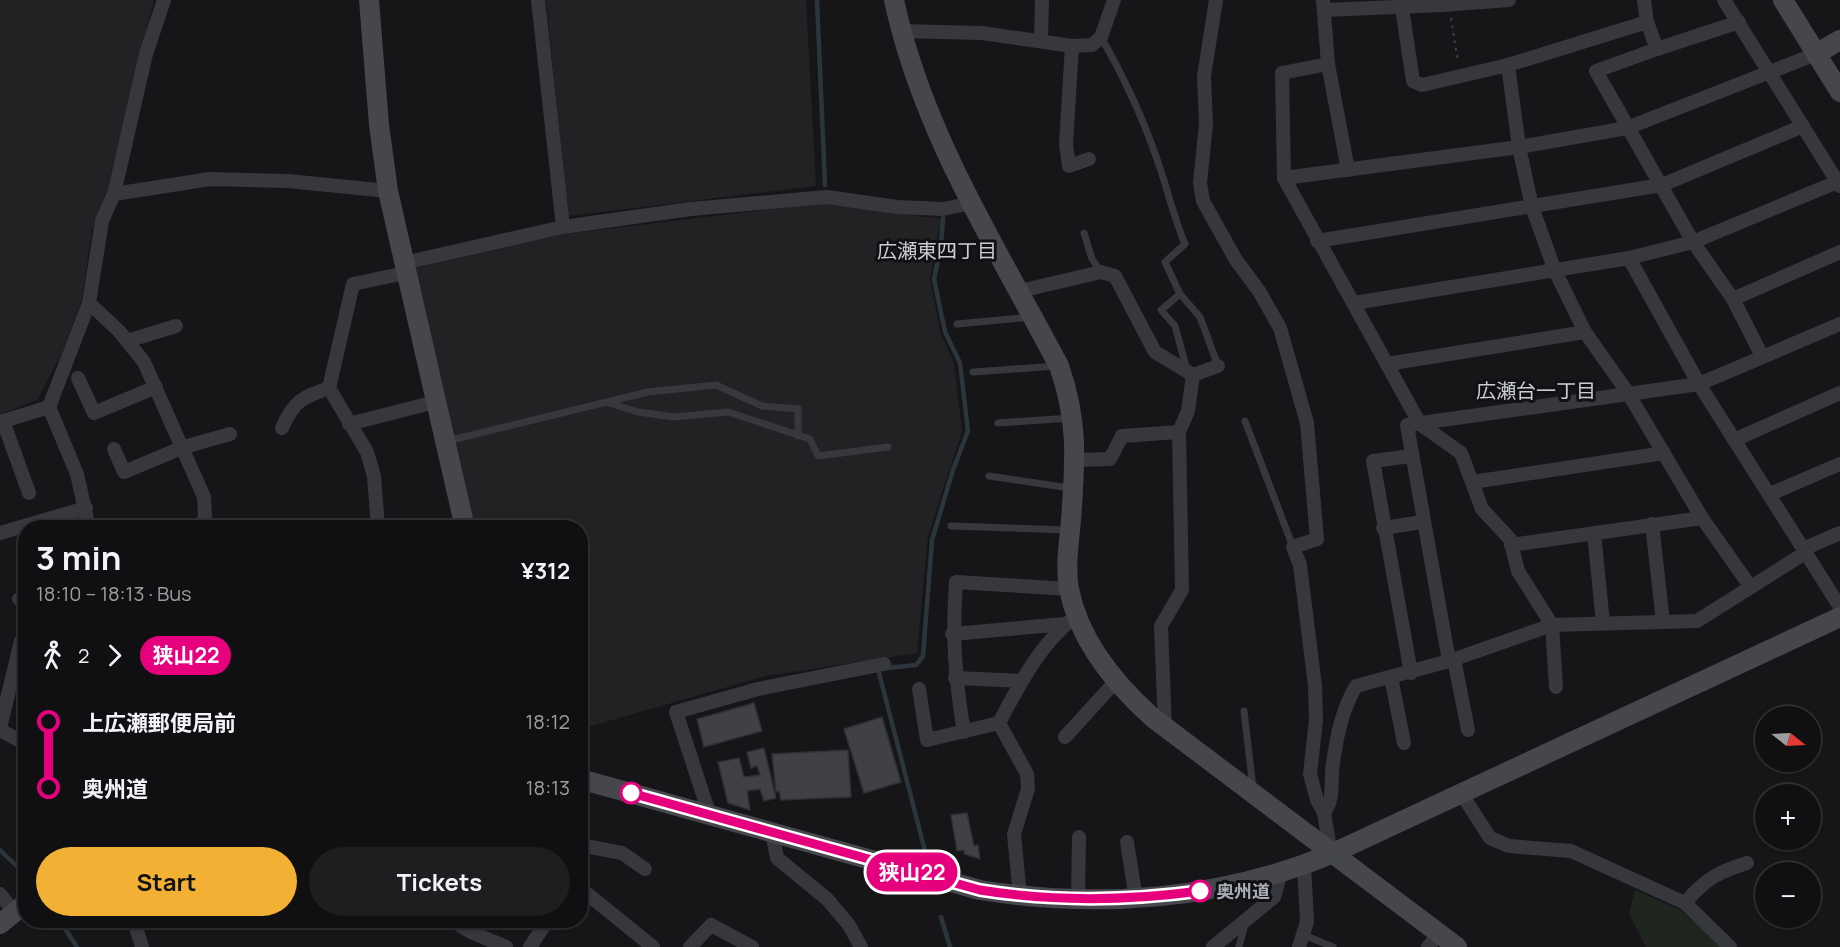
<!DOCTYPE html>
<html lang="en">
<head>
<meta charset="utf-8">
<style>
  :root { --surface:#101012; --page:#1e1e20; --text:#f1f3f6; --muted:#9c9d9f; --line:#303032; --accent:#f2b134 }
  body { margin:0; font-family:Manrope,"Noto Sans JP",sans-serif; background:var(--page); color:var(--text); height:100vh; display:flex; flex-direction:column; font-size:22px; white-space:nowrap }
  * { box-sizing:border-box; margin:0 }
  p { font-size:20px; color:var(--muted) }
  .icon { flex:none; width:33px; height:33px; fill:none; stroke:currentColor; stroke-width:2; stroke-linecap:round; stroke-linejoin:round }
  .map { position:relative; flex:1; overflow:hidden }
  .sheet { position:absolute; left:18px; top:520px; width:570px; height:408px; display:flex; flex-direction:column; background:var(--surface); border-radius:24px; box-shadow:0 2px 4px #0004,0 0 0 2px var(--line) }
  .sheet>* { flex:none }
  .badge { padding:0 12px; border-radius:20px; font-size:21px; line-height:39px }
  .needle { width:39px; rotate:108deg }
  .fabs { position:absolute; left:1755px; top:706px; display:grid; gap:12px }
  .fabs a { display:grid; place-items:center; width:66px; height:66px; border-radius:50%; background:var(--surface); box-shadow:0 2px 4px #0004,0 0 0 2px var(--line); font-size:30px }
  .map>.badge { position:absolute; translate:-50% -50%; box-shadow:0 0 0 3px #fff }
  .legs { display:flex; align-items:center; gap:9px; height:66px; padding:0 18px; font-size:20px }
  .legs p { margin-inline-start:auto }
  .headline { display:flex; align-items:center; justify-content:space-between; height:102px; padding:0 18px }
  h1 { font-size:33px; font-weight:700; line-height:45px }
  .button { display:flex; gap:12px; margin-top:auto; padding:12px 18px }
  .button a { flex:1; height:69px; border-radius:36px; background:var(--accent); color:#111; font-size:24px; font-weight:700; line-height:69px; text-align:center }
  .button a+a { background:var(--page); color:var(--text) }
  ul { padding:0 18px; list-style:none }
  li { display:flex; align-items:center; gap:21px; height:66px; font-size:22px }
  li i { display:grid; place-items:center; width:9px; height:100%; margin:0 8px; background:currentColor }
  li i::after { content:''; width:15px; height:15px; margin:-8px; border:4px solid; border-radius:50%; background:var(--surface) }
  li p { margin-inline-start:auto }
  li:first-child i { background:linear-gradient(#0000 50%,currentColor 0) }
  li:last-child i { background:linear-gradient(currentColor 50%,#0000 0) }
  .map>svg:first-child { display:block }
</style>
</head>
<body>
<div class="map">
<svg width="1840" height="947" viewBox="0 0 1840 947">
  <rect width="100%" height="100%" fill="#161618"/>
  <g fill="#222225">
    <polygon points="0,0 154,0 106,195 92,230 82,299 62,353 37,400 0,414"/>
    <polygon points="546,0 806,0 816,186 568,216"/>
    <polygon points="823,203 941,219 930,279 941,335 954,362 962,431 928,536 917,653 766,676 581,729 580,528 473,528 410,269 565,234"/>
  </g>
  <polygon fill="#1e261f" points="1635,890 1680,910 1724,947 1646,947 1629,914"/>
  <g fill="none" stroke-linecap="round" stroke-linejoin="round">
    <g stroke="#2c353c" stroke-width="4.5">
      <polyline points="817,0 825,185"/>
      <polyline points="0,850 24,873"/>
      <polyline points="925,851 878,669 916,665 923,656 932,540 953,470 968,431 960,363 945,332 934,279 941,245 943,218"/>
      <polyline points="941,917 950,947"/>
      <polyline points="60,921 77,947"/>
    </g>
  </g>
  <g fill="#404145" stroke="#303034" stroke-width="1.5">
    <polygon points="754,703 762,731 704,747 697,719"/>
    <polygon points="882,717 901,782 864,793 844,729"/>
    <polygon points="764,748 776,798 764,801 760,789 747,791 750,810 728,803 718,762 739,758 744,777 760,775 757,766 751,768 747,752"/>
    <polygon points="848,750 851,797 781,800 779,791 776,792 772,754"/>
    <polygon points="967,813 974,846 978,845 980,859 964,854 964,850 957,851 951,815"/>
  </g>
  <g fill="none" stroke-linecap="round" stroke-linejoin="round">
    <polyline stroke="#3d3f44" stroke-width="2" stroke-dasharray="3 4.5" stroke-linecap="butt" points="1451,18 1458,62"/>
    <g stroke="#37383d" stroke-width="7">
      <path d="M 1101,37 C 1122,74 1140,111 1154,151 C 1166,182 1172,213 1185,244 L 1165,262 L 1180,294 L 1200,317 L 1218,366"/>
      <polyline points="1084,233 1092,259 1101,272"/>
      <polyline points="1180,294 1161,310 1175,326 1187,370"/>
      <polyline points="957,324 1031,317"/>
      <polyline points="973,372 1057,366"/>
      <polyline points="609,403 638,412 674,417 728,412 810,439 818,456 888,447"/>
      <polyline points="1245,421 1293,547"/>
      <polyline points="998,423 1071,418"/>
      <polyline points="447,441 648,392 716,385 762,406 798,409 798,436"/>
      <polyline points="989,476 1070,488"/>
      <polyline points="951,526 1067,530"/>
      <polyline points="1244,711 1253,788"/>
      <polyline points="1304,935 1333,947"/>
      <polyline points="1239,947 1245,924"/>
    </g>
    <g stroke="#37383d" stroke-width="14">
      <polyline points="538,0 563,227"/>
      <polyline points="1216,0 1204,76 1206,124 1200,183 1203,201 1236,260 1259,291 1280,328 1307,423 1317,539 1293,547 1300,565 1315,686 1316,720 1310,774 1317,800 1324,813 1331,854"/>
      <polyline points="1323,0 1328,64 1348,170"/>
      <polyline points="1724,0 1840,186"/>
      <polyline points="1442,5 1509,0"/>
      <polyline points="1402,8 1413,81 1422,85 1508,65 1647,22 1644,0"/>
      <polyline points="1325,10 1442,5 1442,0"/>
      <polyline points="1647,22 1657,49 1596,71 1693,242 1733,299 1762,356"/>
      <polyline points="900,31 982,33 1072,46 1092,45 1101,37 1114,0"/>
      <polyline points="1041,40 1042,0"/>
      <polyline points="1072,46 1066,144 1069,166 1089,159"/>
      <polyline points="1657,49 1739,22"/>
      <polyline points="1328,64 1282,73 1284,178 1420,424 1461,453 1482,509 1510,539 1518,571 1552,625 1556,687"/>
      <polyline points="1508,65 1519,147 1532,207 1555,271 1585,332 1628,393 1702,518 1750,586"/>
      <polyline points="1284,178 1519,147 1627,128 1816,54"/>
      <polyline points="114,194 210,179 288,181 388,191"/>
      <polyline points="1317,241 1662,185 1803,126"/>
      <polyline points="1629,258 1699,384 1840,607"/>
      <polyline points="404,263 563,227 691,209 827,197 897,207 943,209 972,203"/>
      <polyline points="1020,291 1101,272 1115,276 1155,352 1193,375 1218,366"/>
      <polyline points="1733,299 1840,252"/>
      <polyline points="89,303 119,331 144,362 204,497 205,516 201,528"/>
      <polyline points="1354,303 1629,258 1693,242 1837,182"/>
      <polyline points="127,341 176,326"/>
      <polyline points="1387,364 1585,332"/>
      <polyline points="78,378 94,413 156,387"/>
      <polyline points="329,388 367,452 374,476 378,528"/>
      <polyline points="3,421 29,493"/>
      <polyline points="0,422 49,407"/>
      <polyline points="349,424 435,402"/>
      <path d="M 282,428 C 294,401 301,398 329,388 L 353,284 L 405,273"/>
      <polyline points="1734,440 1840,393"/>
      <polyline points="114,449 124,472 184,447 230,434"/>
      <polyline points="1075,460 1110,459 1122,436 1179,432"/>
      <polyline points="1473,482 1664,453"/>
      <polyline points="1770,494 1840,464"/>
      <polyline points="1652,524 1663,622"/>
      <polyline points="123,526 127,528"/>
      <polyline points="89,528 77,474 49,407 89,303 102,221 114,194 146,54 164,0"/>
      <polyline points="1383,528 1422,522"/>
      <polyline points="0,533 86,508"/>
      <polyline points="1594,533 1603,623"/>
      <polyline points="1511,545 1702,518"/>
      <polyline points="1803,549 1840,533"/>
      <polyline points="19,599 26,602"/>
      <polyline points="952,634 1065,624"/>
      <polyline points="1454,659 1468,730"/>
      <polyline points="1449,661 1407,425 1699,384 1840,324"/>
      <polyline points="1411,673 1373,461 1411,456"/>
      <polyline points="1391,677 1404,743"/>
      <polyline points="955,678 1021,681"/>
      <polyline points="919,689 927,740 999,723"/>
      <polyline points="0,728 21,641"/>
      <polyline points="1165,728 1161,626 1182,590 1179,432 1188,411 1193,375"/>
      <polyline points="0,730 26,744"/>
      <path d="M 964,732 C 955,678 952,637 956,582 L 1069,589"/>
      <polyline points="1065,737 1116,681"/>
      <path d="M 1461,793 L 1490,838 L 1509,846 L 1571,851 L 1685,903 C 1705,879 1718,872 1747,863"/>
      <path d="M 1324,813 C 1335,798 1330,781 1333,763 C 1337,735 1342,710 1356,686 L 1449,661 L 1552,625 L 1697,621 L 1805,553"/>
      <polyline points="710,816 676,712 758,689 884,664"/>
      <polyline points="772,833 777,858 827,899 849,925 861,947"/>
      <polyline points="1127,842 1136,899"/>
      <polyline points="580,845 622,853 645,869"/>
      <polyline points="580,888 653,947"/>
      <polyline points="0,894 14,912"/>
      <path d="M 1020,896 L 1014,834 L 1028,789 L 1027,774 L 999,723 C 1019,685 1042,640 1078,615"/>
      <polyline points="1078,899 1079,837"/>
      <polyline points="1685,903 1730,947"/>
      <polyline points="134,921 142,947"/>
      <polyline points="453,921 471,932 506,947"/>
      <polyline points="530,947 547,921"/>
      <polyline points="690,947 711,925 752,947"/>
      <polyline points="1213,947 1274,897 1281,873"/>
      <polyline points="1299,947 1307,922 1304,865"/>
      <polyline points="1428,947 1439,934"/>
    </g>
    <g stroke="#45474d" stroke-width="20">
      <polyline points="369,0 379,125 388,191 465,528"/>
      <path d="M 894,0 C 922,132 997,248 1059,366 C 1079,423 1075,462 1071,520 C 1069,543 1065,567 1069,589 C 1079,640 1115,684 1153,718 L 1457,947"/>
      <polyline points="1783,0 1840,92"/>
      <polyline points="1816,54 1840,40"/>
      <path d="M 580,779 L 980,890 C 1098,909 1220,900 1331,854 L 1840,617"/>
      <polyline points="0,924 26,903"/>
    </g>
  </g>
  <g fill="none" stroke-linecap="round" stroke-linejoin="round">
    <defs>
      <path id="line-1" d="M 631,793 L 980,890 C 1054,902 1126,901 1200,891"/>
    </defs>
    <use href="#line-1" stroke="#fff" stroke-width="14"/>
    <use href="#line-1" stroke="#e6007e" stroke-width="9"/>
  </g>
  <g fill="#fff" stroke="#e6007e" stroke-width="3">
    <circle cx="631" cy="793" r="10"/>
    <circle cx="1200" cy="891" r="10"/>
  </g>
  <g text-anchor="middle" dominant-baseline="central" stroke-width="6" stroke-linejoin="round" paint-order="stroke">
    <g font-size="18" font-weight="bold" fill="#a8adb8" stroke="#111113" text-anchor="start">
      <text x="1216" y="891">奥州道</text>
    </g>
    <g font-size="20" fill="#c9ccd4" stroke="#111113">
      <text x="937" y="250">広瀬東四丁目</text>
      <text x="1536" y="390">広瀬台一丁目</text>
    </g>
  </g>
</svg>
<div class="fabs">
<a><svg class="needle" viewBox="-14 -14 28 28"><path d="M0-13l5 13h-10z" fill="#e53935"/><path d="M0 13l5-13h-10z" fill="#9c9d9f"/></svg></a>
<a>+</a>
<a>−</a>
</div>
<b class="badge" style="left:912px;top:872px;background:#e6007e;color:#fff">狭山22</b>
<section class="sheet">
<div class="headline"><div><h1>3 min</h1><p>18:10 – 18:13 · Bus</p></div><b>¥312</b></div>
<div class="legs"><svg class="icon" aria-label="walk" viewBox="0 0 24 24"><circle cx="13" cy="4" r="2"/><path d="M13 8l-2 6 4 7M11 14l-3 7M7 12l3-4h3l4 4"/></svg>2<svg class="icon" aria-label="forward" viewBox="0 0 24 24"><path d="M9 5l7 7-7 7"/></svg><b class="badge" style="background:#e6007e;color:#fff">狭山22</b></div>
<ul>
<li><i style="color:#e6007e"></i><b>上広瀬郵便局前</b><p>18:12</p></li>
<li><i style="color:#e6007e"></i><b>奥州道</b><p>18:13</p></li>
</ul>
<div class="button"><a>Start</a><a>Tickets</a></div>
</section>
</div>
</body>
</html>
